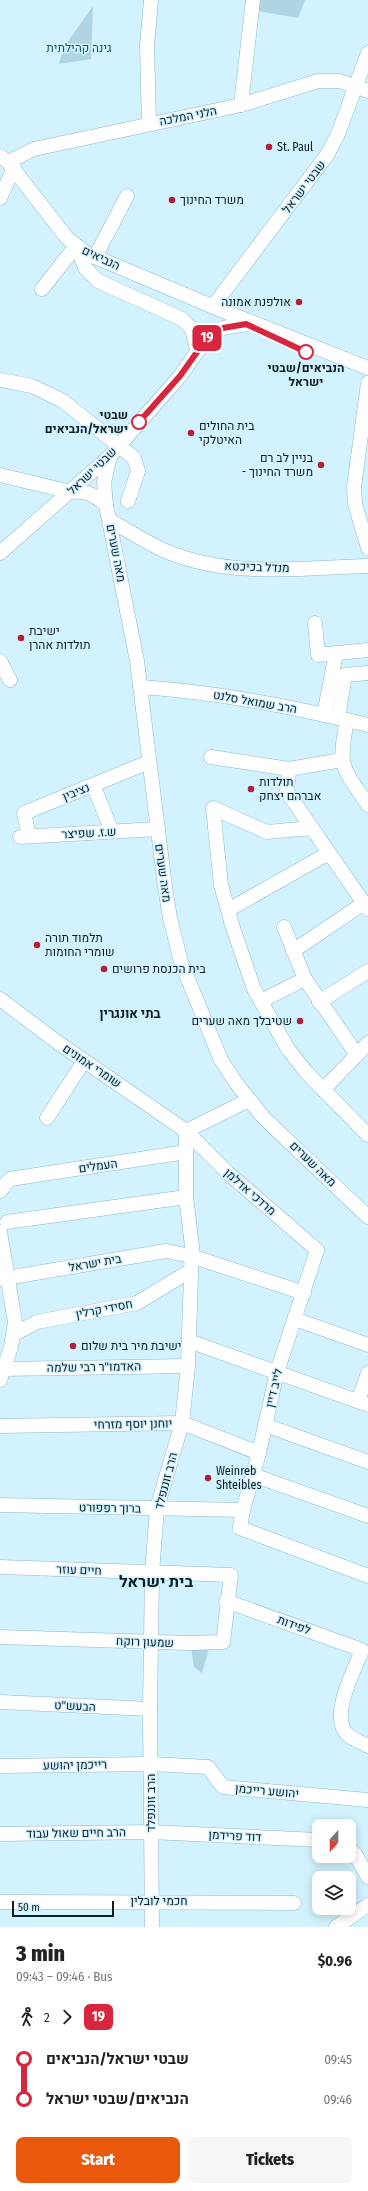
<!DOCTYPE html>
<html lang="en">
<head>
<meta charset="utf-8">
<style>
  :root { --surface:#fff; --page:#f6f6f6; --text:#222; --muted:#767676; --accent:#ea580c }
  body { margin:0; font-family:"Fira Sans Condensed",Heebo,sans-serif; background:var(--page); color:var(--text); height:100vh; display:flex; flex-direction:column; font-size:15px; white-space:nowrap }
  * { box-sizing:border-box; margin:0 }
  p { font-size:13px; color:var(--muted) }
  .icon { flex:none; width:22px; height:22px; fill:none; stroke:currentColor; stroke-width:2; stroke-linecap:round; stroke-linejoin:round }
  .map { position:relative; height:1927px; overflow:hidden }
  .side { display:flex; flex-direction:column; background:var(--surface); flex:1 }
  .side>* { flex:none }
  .badge { padding:0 8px; border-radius:6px; font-size:14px; line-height:26px }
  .needle { width:26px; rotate:201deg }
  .controls { position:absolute; left:312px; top:1819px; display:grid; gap:8px }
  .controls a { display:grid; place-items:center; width:44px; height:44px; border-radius:8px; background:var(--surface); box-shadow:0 2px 10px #0003; font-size:20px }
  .scale { position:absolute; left:12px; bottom:10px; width:102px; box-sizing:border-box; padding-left:4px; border:2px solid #0e1e24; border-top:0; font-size:11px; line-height:14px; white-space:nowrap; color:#0e1e24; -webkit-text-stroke:3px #d1f2fe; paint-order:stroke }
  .map>.badge { position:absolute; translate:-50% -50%; box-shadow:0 0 0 2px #fff }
  .legs { display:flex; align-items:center; gap:6px; height:44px; padding:0 16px; font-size:13px }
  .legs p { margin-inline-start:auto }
  .headline { display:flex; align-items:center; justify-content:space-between; height:68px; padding:0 16px }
  h1 { font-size:22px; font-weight:800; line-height:30px }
  .action { display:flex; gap:8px; margin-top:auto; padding:8px 16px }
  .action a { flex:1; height:46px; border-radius:8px; background:var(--accent); color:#fff; font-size:16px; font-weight:800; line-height:46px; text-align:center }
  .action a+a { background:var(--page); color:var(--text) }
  ul { padding:0 16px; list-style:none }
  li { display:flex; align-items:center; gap:14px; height:40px; font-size:15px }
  li i { display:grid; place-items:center; width:6px; height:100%; margin:0 5px; background:currentColor }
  li i::after { content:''; width:10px; height:10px; margin:-5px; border:3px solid; border-radius:50%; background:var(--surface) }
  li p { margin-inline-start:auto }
  li:first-child i { background:linear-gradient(#0000 50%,currentColor 0) }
  li:last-child i { background:linear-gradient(currentColor 50%,#0000 0) }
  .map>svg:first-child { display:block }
</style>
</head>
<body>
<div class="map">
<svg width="368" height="1927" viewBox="0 0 368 1927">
  <rect width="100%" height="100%" fill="#d1f2fe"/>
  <g fill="#b0d5e2">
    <polygon points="257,0 305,0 298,18 257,11"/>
    <polygon points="93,6 91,59 59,64 64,47"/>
    <polygon points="191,1648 209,1649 202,1673 194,1667"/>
  </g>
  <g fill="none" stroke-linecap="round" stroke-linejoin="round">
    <defs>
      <g id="minor">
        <polyline points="241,105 253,0"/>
        <polyline points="149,123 147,46 151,0"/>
        <polyline points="0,156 8,162 67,238 86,253 221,310 368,368"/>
        <polyline points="8,162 34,149 241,105 318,81 340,81 368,91"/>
        <polyline points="0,198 14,168"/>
        <polyline points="76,246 86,269 98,281 182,319 192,329 197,349"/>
        <polyline points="95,257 127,196"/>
        <polyline points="42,289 76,246"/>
        <polyline points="213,306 327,155 338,134 368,53"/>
        <polyline points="0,380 32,386 63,401 134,458 138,471 128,501"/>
        <polyline points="368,383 354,487 355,504 368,548"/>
        <polyline points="110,456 104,482 106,505 137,661 165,887 170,918 181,962 221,1060 236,1083 264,1118 368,1217"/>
        <path d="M 0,475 L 71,492 C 86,490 95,495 106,505"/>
        <path d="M 109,520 C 128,530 148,544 168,552 C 231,578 302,568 368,566"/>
        <polyline points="0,553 110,456 180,376 207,338 223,328 246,324"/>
        <polyline points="315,623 318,655 368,650"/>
        <polyline points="0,661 10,680"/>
        <path d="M 140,687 C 218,692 292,707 368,725"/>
        <polyline points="324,715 336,653"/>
        <polyline points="338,718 345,675 368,673"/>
        <path d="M 347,720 C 338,767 341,766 368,805"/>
        <polyline points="211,757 289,769 342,760"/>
        <polyline points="289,769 287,792 368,909"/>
        <polyline points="93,785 112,831"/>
        <polyline points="312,828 267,832 213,808 221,885 232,925 254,989 288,1049 307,1073 368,1135"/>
        <polyline points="29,836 24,813 149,762"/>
        <polyline points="20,837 158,829"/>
        <polyline points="228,910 329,853"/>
        <polyline points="284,927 305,979 357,1055"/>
        <polyline points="293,951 364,903"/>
        <polyline points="0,999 57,1042 186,1131 228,1173 317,1250 277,1372 259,1453 243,1510 240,1528 368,1576"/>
        <polyline points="261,1001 305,979"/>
        <polyline points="319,1002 368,971"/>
        <polyline points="323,1090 368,1043"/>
        <polyline points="47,1118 84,1061"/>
        <polyline points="186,1131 249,1100"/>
        <polyline points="0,1191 10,1179 186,1152"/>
        <polyline points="7,1222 186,1197"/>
        <polyline points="0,1232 15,1322 11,1347 0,1380"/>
        <polyline points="0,1279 166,1251 191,1256 304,1293"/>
        <polyline points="295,1319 368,1345"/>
        <polyline points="14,1334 37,1322 137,1303 190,1271"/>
        <polyline points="189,1341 368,1405"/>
        <polyline points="0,1369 188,1366"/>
        <polyline points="358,1401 368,1373"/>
        <polyline points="265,1425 368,1462"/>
        <polyline points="0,1426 182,1423 259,1453"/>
        <polyline points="253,1475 368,1516"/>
        <polyline points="0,1505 243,1510"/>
        <polyline points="0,1567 231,1575 223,1642 188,1643 0,1637"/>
        <path d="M 226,1601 L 362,1650 C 355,1669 329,1716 347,1734 C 352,1739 362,1743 368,1746"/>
        <polyline points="0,1702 150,1709"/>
        <polyline points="0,1766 151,1764 208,1767 223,1787 368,1800"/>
        <polyline points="0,1834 151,1832 319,1840"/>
        <polyline points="349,1848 355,1854 368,1877"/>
        <polyline points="0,1902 294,1903"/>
        <polyline points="152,1927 150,1709 152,1573 157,1508 182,1423 188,1366 192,1246 186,1197 186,1131"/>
        <polyline points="336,1927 368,1905"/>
      </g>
    </defs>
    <use href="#minor" stroke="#90b8c7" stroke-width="15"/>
    <use href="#minor" stroke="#fff" stroke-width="14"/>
  </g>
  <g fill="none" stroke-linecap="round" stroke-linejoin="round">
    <defs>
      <polyline id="line-1" points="139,422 180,376 207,338 223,328 246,324 306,352"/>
    </defs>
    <use href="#line-1" stroke="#fff" stroke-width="9"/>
    <use href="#line-1" stroke="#d7263d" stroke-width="6"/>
  </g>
  <g fill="#b21f37" stroke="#d1f2fe" stroke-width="1.5">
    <circle cx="269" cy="147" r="4"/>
    <circle cx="172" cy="200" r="4"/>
    <circle cx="299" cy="302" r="4"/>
    <circle cx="191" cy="433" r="4"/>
    <circle cx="321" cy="465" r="4"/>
    <circle cx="21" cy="638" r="4"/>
    <circle cx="251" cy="789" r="4"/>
    <circle cx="37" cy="945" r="4"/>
    <circle cx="104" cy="969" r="4"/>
    <circle cx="300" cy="1021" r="4"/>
    <circle cx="73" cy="1346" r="4"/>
    <circle cx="208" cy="1478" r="4"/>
  </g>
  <g fill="#fff" stroke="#d7263d" stroke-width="2">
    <circle cx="306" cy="352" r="7"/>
    <circle cx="139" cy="422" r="7"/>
  </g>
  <g text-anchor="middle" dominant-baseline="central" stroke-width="3" stroke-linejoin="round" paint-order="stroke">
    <g font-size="12" fill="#10586b" stroke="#d1f2fe">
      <text x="79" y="48">גינה קהילתית</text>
    </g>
    <g font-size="12" fill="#0e1e24" stroke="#d1f2fe">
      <text transform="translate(188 116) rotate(-11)">הלני המלכה</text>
      <text transform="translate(304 187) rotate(-53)">שבטי ישראל</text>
      <text transform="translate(101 258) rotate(25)">הנביאים</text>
      <text transform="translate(92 471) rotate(-44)">שבטי ישראל</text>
      <text transform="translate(116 553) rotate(79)">מאה שערים</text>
      <text transform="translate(257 567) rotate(2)">מנדל בכיכטא</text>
      <text transform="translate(255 702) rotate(10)">הרב שמואל סלנט</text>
      <text transform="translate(76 792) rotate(-22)">נציבין</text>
      <text transform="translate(89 833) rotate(-3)">ש.ז. שפיצר</text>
      <text transform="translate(163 873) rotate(82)">מאה שערים</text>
      <text transform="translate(92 1066) rotate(34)">שומרי אמונים</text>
      <text transform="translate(313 1164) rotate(44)">מאה שערים</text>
      <text transform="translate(98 1166) rotate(-8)">העמלים</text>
      <text transform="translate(250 1192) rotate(41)">מרדכי אדלמן</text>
      <text transform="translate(95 1263) rotate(-10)">בית ישראל</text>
      <text transform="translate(104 1309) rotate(-11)">חסידי קרלין</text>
      <text transform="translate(94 1367) rotate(-1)">האדמו"ר רבי שלמה</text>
      <text transform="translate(274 1388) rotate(-77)">לייב דיין</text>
      <text transform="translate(133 1424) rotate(-1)">יוחנן יוסף מזרחי</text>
      <text transform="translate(166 1481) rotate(-75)">הרב זוננפלד</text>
      <text transform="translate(110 1508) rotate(1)">ברוך רפפורט</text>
      <text transform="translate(79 1570) rotate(2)">חיים עוזר</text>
      <text transform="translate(294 1625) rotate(20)">לפידות</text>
      <text transform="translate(145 1642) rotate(2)">שמעון רוקח</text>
      <text transform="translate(75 1706) rotate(3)">הבעש"ט</text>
      <text transform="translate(75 1765) rotate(-1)">רייכמן יהושע</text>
      <text transform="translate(267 1791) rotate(5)">יהושע רייכמן</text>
      <text transform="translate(151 1803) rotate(-90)">הרב זוננפלד</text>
      <text transform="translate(76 1833) rotate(-1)">הרב חיים שאול עבוד</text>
      <text transform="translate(235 1836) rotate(3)">דוד פרידמן</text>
      <text x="159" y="1901">חכמי לובלין</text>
    </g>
    <g font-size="12" fill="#0e1e24" stroke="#d1f2fe" text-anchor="start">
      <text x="277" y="147">St. Paul</text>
      <text x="180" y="200">משרד החינוך</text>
      <text x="291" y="302" text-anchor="end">אולפנת אמונה</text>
      <text x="199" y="426">בית החולים<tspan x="199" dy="14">האיטלקי</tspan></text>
      <text x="313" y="458" text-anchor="end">בניין לב רם<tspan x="313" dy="14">- משרד החינוך</tspan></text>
      <text x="29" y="631">ישיבת<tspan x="29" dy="14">תולדות אהרן</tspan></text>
      <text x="259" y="782">תולדות<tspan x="259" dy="14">אברהם יצחק</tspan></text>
      <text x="45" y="938">תלמוד תורה<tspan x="45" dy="14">שומרי החומות</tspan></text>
      <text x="112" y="969">בית הכנסת פרושים</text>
      <text x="292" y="1021" text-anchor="end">שטיבלך מאה שערים</text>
      <text x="81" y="1346">ישיבת מיר בית שלום</text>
      <text x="216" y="1471">Weinreb<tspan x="216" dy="14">Shteibles</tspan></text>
    </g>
    <g font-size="12" font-weight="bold" fill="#0e1e24" stroke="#d1f2fe">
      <text x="306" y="368">הנביאים/שבטי<tspan x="306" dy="14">ישראל</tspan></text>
      <text x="128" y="415" text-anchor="end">שבטי<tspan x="128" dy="14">ישראל/הנביאים</tspan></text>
    </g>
    <g font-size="13" font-weight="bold" fill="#0e1e24" stroke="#d1f2fe">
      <text x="130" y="1013">בתי אונגרין</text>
    </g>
    <g font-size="16" font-weight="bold" fill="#0e1e24" stroke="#d1f2fe">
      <text x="156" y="1581">בית ישראל</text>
    </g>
  </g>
</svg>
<div class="controls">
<a><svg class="needle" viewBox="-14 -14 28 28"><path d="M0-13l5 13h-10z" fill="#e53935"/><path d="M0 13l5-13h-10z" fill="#767676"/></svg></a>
<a><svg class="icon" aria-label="layers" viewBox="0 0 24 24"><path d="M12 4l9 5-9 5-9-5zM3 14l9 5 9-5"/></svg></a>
</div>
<div class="scale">50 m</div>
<b class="badge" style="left:207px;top:338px;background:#d7263d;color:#fff">19</b>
</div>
<section class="side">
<div class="headline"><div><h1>3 min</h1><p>09:43 – 09:46 · Bus</p></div><b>$0.96</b></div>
<div class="legs"><svg class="icon" aria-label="walk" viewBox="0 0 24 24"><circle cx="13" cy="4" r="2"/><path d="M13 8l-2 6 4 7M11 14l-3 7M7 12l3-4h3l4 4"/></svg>2<svg class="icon" aria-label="forward" viewBox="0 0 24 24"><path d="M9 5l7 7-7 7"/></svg><b class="badge" style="background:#d7263d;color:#fff">19</b></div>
<ul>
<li><i style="color:#d7263d"></i><b>שבטי ישראל/הנביאים</b><p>09:45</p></li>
<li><i style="color:#d7263d"></i><b>הנביאים/שבטי ישראל</b><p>09:46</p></li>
</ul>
<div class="action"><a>Start</a><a>Tickets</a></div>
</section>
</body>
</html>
